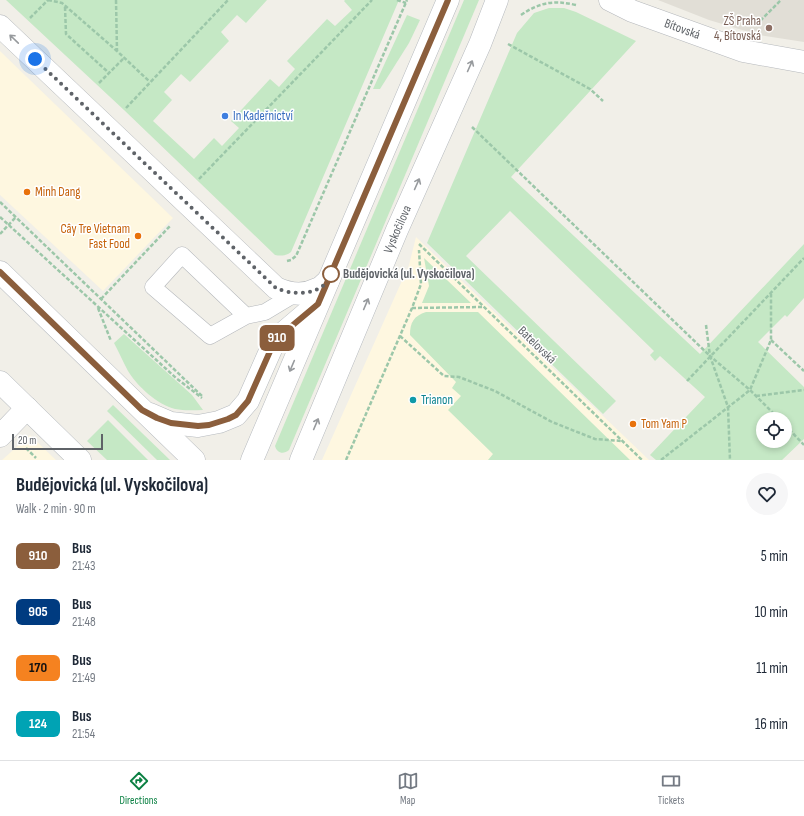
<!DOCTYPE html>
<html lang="en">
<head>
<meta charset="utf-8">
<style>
  :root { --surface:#fff; --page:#f6f6f7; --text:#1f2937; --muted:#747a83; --line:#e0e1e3; --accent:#0b8043 }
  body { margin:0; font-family:"Sofia Sans Condensed",sans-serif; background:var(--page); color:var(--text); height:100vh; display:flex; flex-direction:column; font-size:15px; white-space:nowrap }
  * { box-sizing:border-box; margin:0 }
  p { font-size:13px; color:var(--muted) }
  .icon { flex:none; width:22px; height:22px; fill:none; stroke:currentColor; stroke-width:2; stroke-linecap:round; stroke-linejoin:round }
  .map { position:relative; height:460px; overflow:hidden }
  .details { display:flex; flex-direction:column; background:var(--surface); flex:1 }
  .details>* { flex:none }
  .badge { padding:0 8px; border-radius:6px; font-size:14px; line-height:26px }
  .tools { position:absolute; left:756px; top:412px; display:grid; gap:8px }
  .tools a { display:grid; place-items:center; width:36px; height:36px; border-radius:50%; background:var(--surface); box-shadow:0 2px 6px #0003; font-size:20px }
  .scale { position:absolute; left:12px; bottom:10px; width:91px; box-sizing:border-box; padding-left:4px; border:2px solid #5f6368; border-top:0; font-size:11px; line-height:14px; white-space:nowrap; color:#5f6368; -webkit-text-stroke:3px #fff; paint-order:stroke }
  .you { position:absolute; width:20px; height:20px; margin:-10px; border:3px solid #fff; border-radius:50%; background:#1a73e8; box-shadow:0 0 0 6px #1a73e833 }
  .map>.badge { position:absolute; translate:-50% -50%; box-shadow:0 0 0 2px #fff }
  .round { display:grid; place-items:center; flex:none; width:42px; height:42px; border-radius:21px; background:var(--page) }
  .overview { display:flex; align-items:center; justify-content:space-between; height:68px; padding:0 16px }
  h1 { font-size:19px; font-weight:700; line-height:30px }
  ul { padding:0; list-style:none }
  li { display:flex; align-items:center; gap:12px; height:56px; padding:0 16px }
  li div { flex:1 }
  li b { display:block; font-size:15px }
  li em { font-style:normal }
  li .badge { min-width:44px; font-weight:700; text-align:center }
  .dock { display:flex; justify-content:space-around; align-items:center; height:56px; border-top:1px solid var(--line); background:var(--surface); font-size:11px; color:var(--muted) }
  .dock a { display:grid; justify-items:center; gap:2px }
  .dock .selected { color:var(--accent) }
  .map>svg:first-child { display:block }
</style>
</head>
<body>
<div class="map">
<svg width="804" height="460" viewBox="0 0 804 460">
  <rect width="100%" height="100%" fill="#f1efe8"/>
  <g fill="#fef7e0">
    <polygon points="0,51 173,218 103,291 0,195"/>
    <polygon points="416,237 649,460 322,460 409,265"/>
    <polygon points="30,435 56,460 2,460"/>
  </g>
  <polygon fill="#e1ded6" points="658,0 804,0 804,42 759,35 709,20"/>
  <g fill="#c5e8c5" fill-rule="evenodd">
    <path d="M 6,0 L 267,0 L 246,23 L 237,15 L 221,32 L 229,41 L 190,82 L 181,74 L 164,92 L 172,100 L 153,121 L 194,159 L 214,138 L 222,146 L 239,128 L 231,121 L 270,79 L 279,87 L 295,69 L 287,61 L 327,19 L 335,26 L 352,10 L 344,1 L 345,0 L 399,0 L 291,252 C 286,256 281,256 275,255 L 124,110 Z"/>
    <path d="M 464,0 L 479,0 L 289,450 C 283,455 277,453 275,446 Z"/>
    <path d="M 549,8 L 564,8 L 576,12 L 636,41 L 511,177 L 700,354 L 804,244 L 804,298 L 787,317 L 785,315 L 758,342 L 804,387 L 804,439 L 782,460 L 656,460 L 650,455 L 705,397 L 660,356 L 655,361 L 650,355 L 654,351 L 510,211 L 466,256 L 616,401 L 603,414 L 427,243 L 517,33 L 534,13 ZM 763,419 L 785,419 L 785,441 L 763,441 Z"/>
    <polygon points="407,15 420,20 409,43 380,89 373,89"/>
    <polygon points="424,258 471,303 422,303 429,286"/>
    <path d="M 426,312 L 478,312 L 630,460 L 488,460 L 493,454 L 448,410 L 461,396 L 452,388 L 456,382 L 410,335 C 410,322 414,316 426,312 Z"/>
    <path d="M 124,334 L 192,395 L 203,410 C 194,410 185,411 175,409 C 158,405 137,386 128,371 C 123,362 119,352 114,343 Z"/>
    <polygon points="113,405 170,460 157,460 107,411"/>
    <polygon points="108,420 148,460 107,460 87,441"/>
  </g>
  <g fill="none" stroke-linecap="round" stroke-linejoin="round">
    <defs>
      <polyline id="lane" points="246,316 210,336 153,287 182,255 246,316 265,312 295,294"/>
      <g id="street">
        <path id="s1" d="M 610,0 L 632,11 L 743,51 L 804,62"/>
        <path d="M 0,26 L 276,288 C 289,294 304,296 317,289 C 321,288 324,284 328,281"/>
        <polyline points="0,436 27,408"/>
      </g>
      <g id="secondary">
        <polyline points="0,272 194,460"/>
        <polyline points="0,382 80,460"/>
        <polyline points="150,414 171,423 198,426 219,422 236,415 248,401 275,340 315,306"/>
        <polyline points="252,460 448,0"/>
        <path id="s2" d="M 301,460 L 397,230 L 480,44 L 497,0"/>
      </g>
    </defs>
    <use href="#lane" stroke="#b5b8bc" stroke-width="17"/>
    <use href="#street" stroke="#b5b8bc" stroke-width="23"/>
    <use href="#secondary" stroke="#b6babf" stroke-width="23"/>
    <g stroke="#9cc7a9" stroke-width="2.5" stroke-dasharray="4 2" stroke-linecap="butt">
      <polyline points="48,0 62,3 117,51"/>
      <polyline points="116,0 117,51 150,82"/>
      <polyline points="397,0 406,3"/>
      <polyline points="65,7 66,34 109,73"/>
      <path d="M 521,15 C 540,2 554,0 576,5"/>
      <polyline points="30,18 48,0"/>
      <polyline points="756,25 781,0"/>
      <polyline points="508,44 590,89 603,101"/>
      <polyline points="99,83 124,58"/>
      <polyline points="126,108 228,0"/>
      <polyline points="472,127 710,356 728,407 730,460"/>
      <polyline points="199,179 372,0"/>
      <polyline points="0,202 203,397"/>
      <polyline points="0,217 176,378 202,398"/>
      <polyline points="0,234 16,217"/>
      <polyline points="419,244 642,460"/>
      <polyline points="287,261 291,260 296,256 407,0"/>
      <polyline points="101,299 170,226"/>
      <polyline points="98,308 111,341"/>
      <polyline points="412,308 483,307"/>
      <polyline points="706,325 710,356 750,390 779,419"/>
      <polyline points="400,336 444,376 459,377 495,391 552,422 595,439 622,441"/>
      <polyline points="771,340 804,371"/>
      <polyline points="687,381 804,258"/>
      <polyline points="756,396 804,390"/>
      <polyline points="785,425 804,445"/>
      <polyline points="26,448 36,458"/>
      <polyline points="346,460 412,308 421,284 419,250"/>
      <polyline points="661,460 750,390 771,340 771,294"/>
    </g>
    <use href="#lane" stroke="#fff" stroke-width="16"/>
    <use href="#street" stroke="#fff" stroke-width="22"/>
    <use href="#secondary" stroke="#fff" stroke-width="22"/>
  </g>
  <defs><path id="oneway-shaft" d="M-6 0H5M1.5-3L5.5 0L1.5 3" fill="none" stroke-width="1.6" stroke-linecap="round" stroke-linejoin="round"/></defs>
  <g stroke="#979a9d">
    <use href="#oneway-shaft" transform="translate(14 39) rotate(-136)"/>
    <use href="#oneway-shaft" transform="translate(470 66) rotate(-66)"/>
    <use href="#oneway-shaft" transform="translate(417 184) rotate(-66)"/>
    <use href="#oneway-shaft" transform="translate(366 304) rotate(-67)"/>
    <use href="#oneway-shaft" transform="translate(292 366) rotate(113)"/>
    <use href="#oneway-shaft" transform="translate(316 424) rotate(-67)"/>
  </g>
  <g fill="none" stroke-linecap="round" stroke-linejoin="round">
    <defs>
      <polyline id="line" points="0,272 142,410 157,418 171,423 198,426 209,425 228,419 236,415 248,401 275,340 318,304 448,0"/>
    </defs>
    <use href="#line" stroke="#fff" stroke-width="9"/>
    <use href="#line" stroke="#8b5e3c" stroke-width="6"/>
    <path stroke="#5f6368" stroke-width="4" stroke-dasharray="0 7.2" d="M 35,59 L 276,288 C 292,295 314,296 327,282 C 330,278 332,272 333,268 L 331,274"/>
  </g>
  <circle fill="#8d6e63" stroke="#fff" stroke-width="1.5" cx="769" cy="28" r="4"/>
  <circle fill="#3f7fe0" stroke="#fff" stroke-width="1.5" cx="225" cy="116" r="4"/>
  <g fill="#e8710a" stroke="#fff" stroke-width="1.5">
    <circle cx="27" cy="192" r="4"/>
    <circle cx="138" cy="236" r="4"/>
    <circle cx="633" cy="424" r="4"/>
  </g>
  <circle fill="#fff" stroke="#8b5e3c" stroke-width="2" cx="331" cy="274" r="8"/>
  <circle fill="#0f9aa8" stroke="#fff" stroke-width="1.5" cx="413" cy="400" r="4"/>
  <g text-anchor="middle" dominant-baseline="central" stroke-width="3" stroke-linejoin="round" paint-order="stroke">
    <g font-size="13" fill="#785e54" stroke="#fff" text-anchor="end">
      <text x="761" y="21">ZŠ Praha<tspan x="761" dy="15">4, Bítovská</tspan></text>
    </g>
    <g font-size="13" fill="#5f6368" stroke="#fff">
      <text stroke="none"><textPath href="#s1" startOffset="78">Bítovská</textPath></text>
      <text stroke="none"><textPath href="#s2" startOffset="250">Vyskočilova</textPath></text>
      <text transform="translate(537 345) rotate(44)">Batelovská</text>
    </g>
    <g font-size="13" fill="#366cbe" stroke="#fff" text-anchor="start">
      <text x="233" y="116">In Kadeřnictví</text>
    </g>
    <g font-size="13" fill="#c56008" stroke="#fff" text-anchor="start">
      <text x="35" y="192">Minh Dang</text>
      <text x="130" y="229" text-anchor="end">Cây Tre Vietnam<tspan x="130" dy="15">Fast Food</tspan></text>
      <text x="641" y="424">Tom Yam P</text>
    </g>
    <g font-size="13" font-weight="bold" fill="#5f6368" stroke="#fff" text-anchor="start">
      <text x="343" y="274">Budějovická (ul. Vyskočilova)</text>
    </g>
    <g font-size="13" fill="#0d838f" stroke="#fff" text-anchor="start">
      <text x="421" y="400">Trianon</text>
    </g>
  </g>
</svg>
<div class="tools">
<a><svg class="icon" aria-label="locate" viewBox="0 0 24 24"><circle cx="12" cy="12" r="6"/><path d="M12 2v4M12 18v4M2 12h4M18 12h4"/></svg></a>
</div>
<div class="scale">20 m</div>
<div class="you" style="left:35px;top:59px"></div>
<b class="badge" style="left:277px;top:338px;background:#8b5e3c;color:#fff">910</b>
</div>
<section class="details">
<div class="overview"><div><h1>Budějovická (ul. Vyskočilova)</h1><p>Walk · 2 min · 90 m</p></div><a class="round"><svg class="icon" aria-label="heart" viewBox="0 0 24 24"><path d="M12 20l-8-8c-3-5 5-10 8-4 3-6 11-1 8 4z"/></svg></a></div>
<ul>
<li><span class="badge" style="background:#8b5e3c;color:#fff">910</span><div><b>Bus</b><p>21:43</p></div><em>5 min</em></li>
<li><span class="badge" style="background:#003b80;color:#fff">905</span><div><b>Bus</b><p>21:48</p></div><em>10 min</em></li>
<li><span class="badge" style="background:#f58220;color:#111">170</span><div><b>Bus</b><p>21:49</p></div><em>11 min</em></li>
<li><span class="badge" style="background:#00a3b4;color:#fff">124</span><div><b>Bus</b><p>21:54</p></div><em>16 min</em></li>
</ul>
</section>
<nav class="dock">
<a class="selected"><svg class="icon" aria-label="directions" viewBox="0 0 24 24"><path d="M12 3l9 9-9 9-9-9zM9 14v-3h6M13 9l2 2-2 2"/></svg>Directions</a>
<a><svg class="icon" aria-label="map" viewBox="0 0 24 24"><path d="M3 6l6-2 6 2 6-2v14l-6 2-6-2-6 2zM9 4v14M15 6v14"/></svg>Map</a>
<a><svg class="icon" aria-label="tickets" viewBox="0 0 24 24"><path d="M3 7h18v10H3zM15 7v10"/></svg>Tickets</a>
</nav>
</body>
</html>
